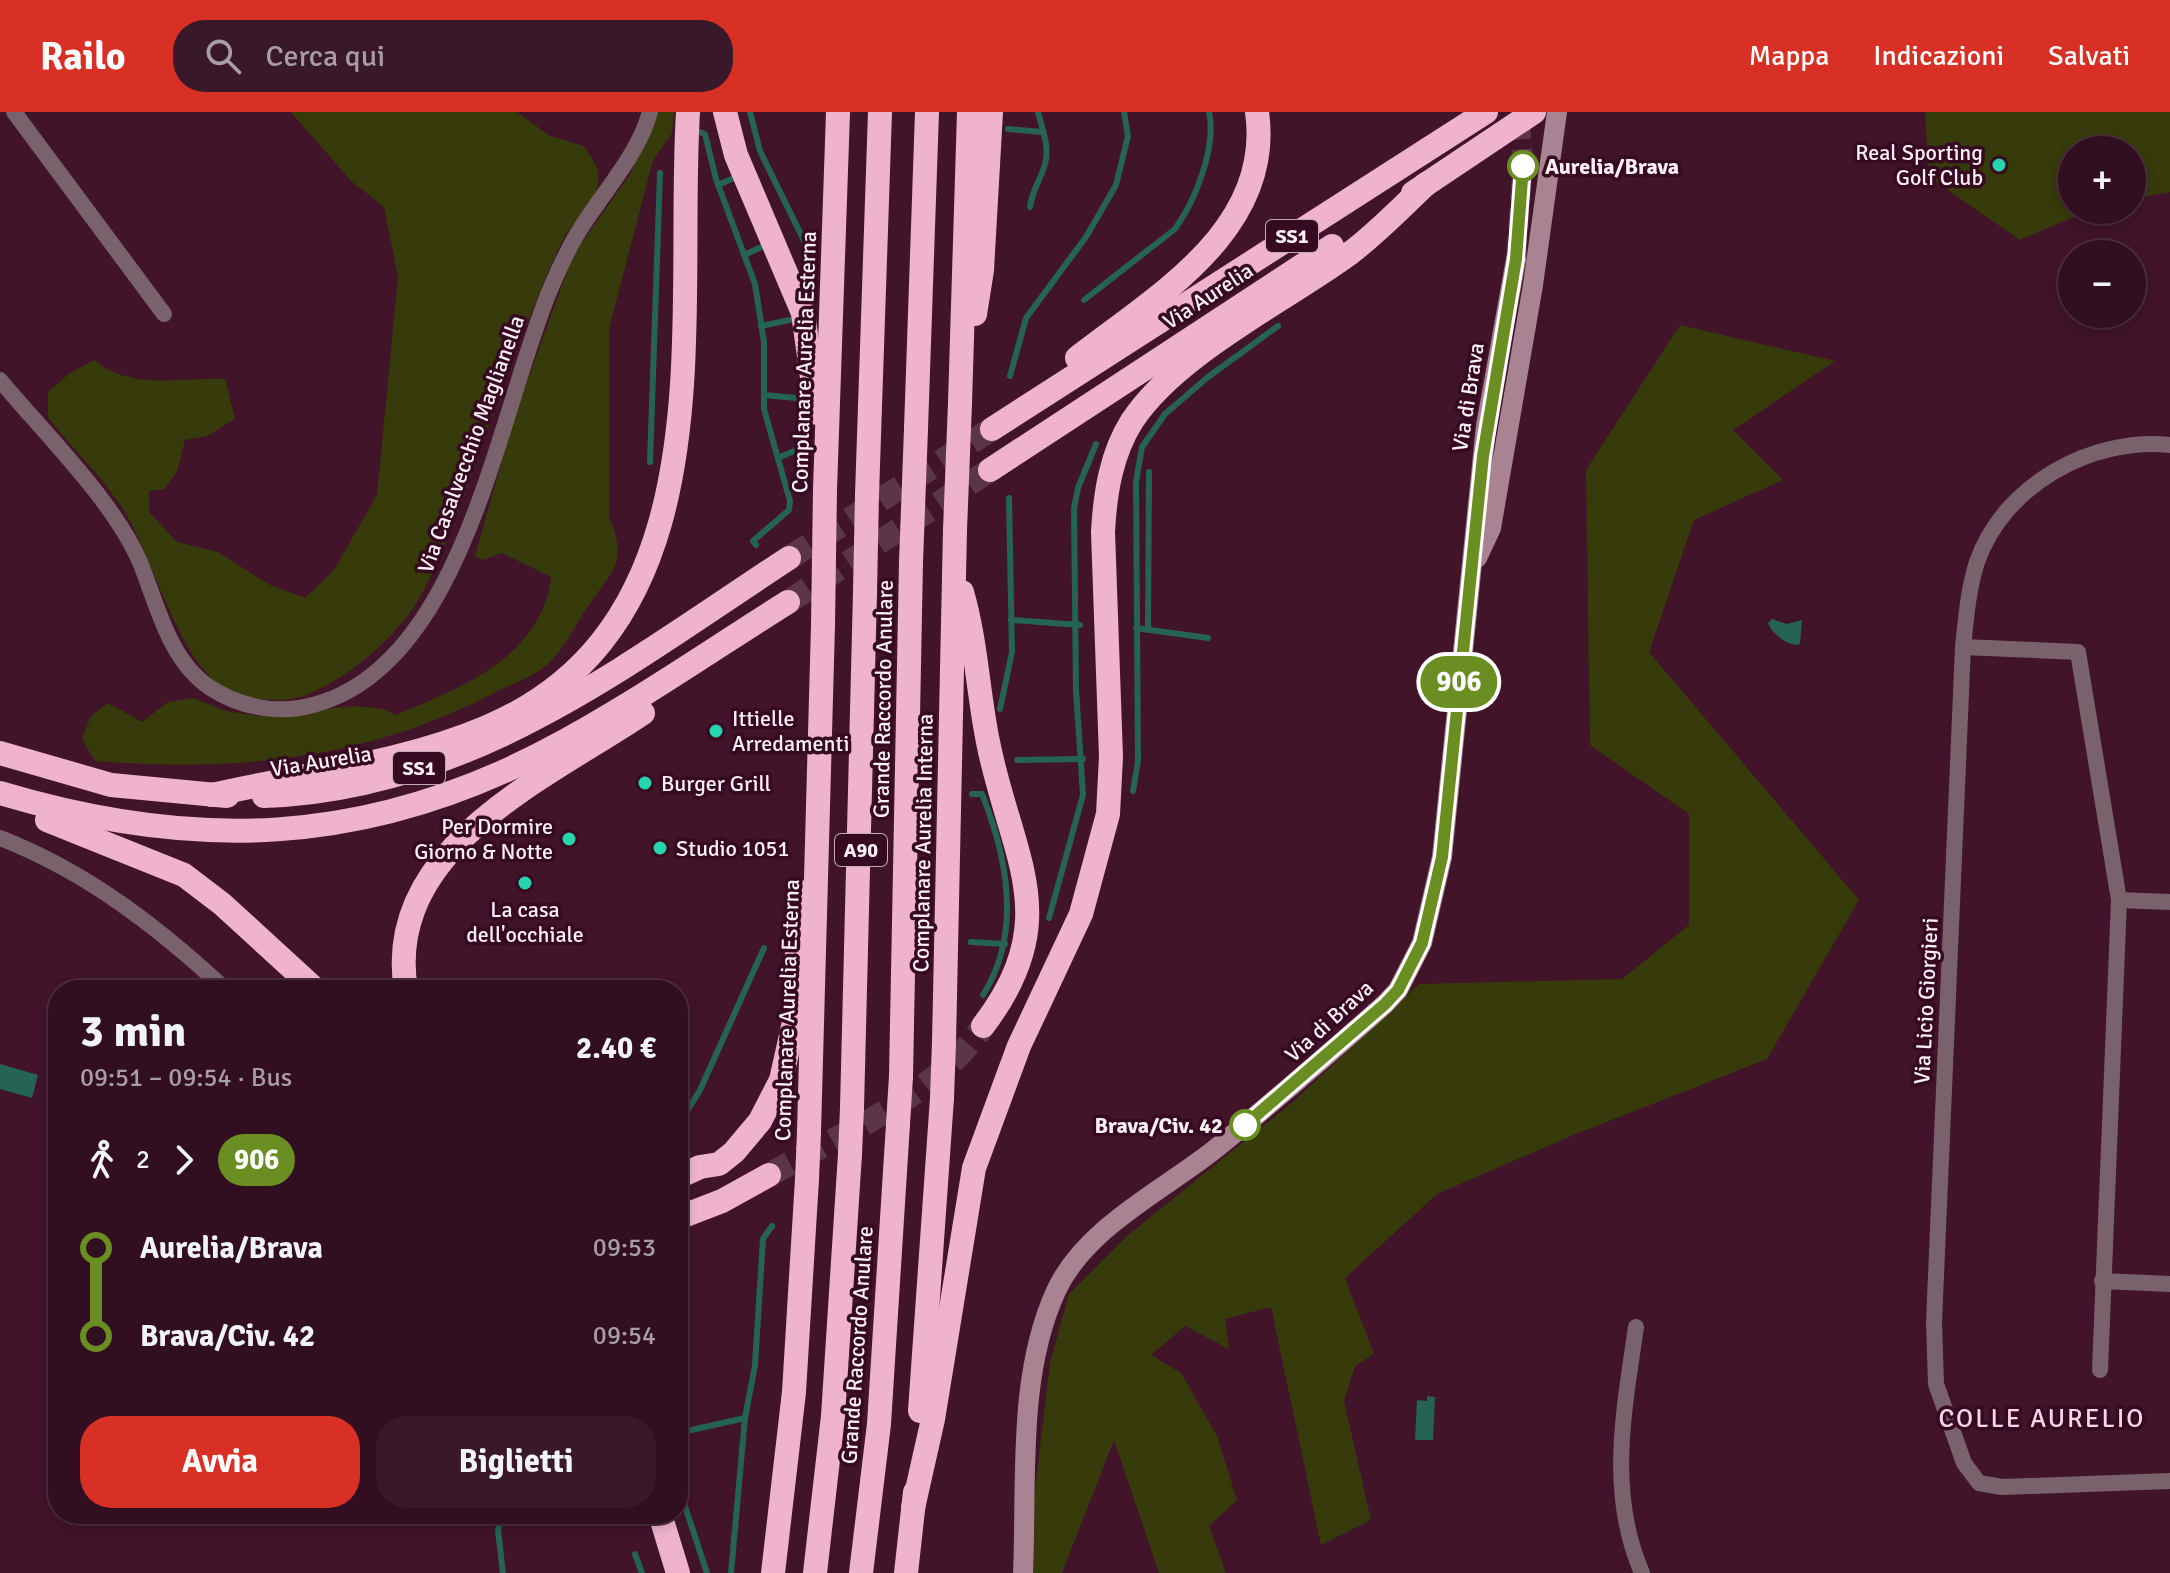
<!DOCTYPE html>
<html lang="it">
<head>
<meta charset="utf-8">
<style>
  :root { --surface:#310f20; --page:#391829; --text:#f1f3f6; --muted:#a89ca5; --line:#4c2f3e; --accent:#d93025 }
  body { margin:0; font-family:Signika,sans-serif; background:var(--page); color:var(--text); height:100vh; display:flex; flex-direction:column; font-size:30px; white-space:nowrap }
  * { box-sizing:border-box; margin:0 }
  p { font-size:26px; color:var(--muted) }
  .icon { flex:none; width:44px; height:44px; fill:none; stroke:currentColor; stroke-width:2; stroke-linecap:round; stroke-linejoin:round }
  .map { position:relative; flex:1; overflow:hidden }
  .sheet { position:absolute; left:48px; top:868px; width:640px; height:544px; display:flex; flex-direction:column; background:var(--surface); border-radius:32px; box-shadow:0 4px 12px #0003,0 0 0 2px var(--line) }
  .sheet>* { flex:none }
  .badge { padding:0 16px; border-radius:26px; font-size:28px; line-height:52px }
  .tools { position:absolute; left:2058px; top:24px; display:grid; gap:16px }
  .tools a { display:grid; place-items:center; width:88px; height:88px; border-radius:50%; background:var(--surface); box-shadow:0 4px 12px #0003,0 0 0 2px var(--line); font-size:40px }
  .map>.badge { position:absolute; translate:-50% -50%; box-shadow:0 0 0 4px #fff }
  .legs { display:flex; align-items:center; gap:12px; height:88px; padding:0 32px; font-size:26px }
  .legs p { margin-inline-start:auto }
  .headline { display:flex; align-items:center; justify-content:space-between; height:136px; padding:0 32px }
  h1 { font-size:44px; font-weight:700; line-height:60px }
  .button { display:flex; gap:16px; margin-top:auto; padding:16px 32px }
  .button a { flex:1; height:92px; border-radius:32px; background:var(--accent); color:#fff; font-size:32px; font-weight:700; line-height:92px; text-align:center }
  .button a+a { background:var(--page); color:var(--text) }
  ul { padding:0 32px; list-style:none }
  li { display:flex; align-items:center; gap:28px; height:88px; font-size:30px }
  li i { display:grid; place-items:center; width:12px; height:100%; margin:0 10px; background:currentColor }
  li i::after { content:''; width:20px; height:20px; margin:-10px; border:6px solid; border-radius:50%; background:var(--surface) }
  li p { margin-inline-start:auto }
  li:first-child i { background:linear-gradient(#0000 50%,currentColor 0) }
  li:last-child i { background:linear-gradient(currentColor 50%,#0000 0) }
  header { display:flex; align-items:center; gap:48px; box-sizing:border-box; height:112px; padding:0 40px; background:var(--accent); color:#fff }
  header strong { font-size:38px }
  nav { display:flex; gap:44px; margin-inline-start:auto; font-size:28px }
  .search { width:560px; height:72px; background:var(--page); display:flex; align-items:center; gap:20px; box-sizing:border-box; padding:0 28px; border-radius:32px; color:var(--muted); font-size:30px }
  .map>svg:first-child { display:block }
</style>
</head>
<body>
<header>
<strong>Railo</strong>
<div class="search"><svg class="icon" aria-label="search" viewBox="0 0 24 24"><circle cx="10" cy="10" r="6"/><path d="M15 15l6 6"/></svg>Cerca qui</div>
<nav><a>Mappa</a><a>Indicazioni</a><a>Salvati</a></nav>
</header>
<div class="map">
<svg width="2170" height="1461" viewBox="0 0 2170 1461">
  <rect width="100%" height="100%" fill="#41142a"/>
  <g fill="#373a0b">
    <path d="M 291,0 L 517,0 L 550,24 L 584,34 C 592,47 601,57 598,72 C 594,92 572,110 563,128 C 547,160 534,195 520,228 C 487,310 465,397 425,476 C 404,519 346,571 300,585 C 284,590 256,588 240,584 C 180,567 155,443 121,394 C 100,363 72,335 48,306 L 48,280 L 70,261 L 94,248 C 132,279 179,265 225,267 L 235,307 L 207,324 L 185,328 L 177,359 L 165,377 L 149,379 L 149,400 L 177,430 L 218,440 L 268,472 L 305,486 L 334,458 L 377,383 L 398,165 L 384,95 L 351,69 Z"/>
    <path d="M 655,0 L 674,0 L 672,21 L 653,48 L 609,217 L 609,405 C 629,451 612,458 587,496 C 574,515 563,541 544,555 C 529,567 507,574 490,583 C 364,648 235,660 95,649 L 82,627 L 91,604 L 108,591 L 142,610 L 168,590 L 193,586 L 226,599 L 259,604 L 355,594 L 383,597 L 396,603 C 462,575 541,546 551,465 L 502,441 L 483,448 L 475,444 L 515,303 L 573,143 L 631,61 Z"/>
    <polygon points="1925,0 2170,0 2170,80 2132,87 2132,38 2072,38 2072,98 2090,98 2020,128 1929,65"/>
    <polygon points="1680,213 1835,249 1733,318 1783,368 1694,408 1649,540 1859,788 1767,947 1576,1022 1437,1082 1345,1166 1374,1242 1355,1254 1344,1289 1371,1408 1321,1433 1271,1195 1225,1207 1229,1237 1185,1214 1151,1243 1181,1261 1217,1324 1237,1388 1209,1414 1226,1461 1159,1461 1114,1328 1062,1461 1033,1461 1029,1429 1050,1251 1069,1182 1127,1124 1294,989 1419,872 1622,867 1689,813 1689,702 1590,633 1586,358"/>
  </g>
  <g fill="#256353">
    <path d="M 1772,507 L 1787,512 L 1802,508 L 1800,532 C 1790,536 1771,521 1768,511 Z"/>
    <polygon points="0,952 38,963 32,986 0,977"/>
    <polygon points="1427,1284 1435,1285 1433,1328 1415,1328 1417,1288 1427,1289"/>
  </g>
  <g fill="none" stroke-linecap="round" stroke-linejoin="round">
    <g stroke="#256353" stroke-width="6">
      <polyline points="750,0 760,39 814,149"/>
      <polyline points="1008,17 1043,20"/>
      <polyline points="699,20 705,22 716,67 755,172 764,230 764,297 790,389 789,398 753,429 756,433"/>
      <polyline points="718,73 734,66"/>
      <path d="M 1030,95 C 1032,78 1041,67 1045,52 C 1050,34 1042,17 1038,0"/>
      <polyline points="744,143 766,133"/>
      <path d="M 1084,188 L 1175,117 C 1195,89 1217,35 1209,0"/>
      <polyline points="761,214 795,207"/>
      <polyline points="1010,264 1026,206 1086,125 1116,73 1128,24 1124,0"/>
      <polyline points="764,283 796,286"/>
      <polyline points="780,345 799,337"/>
      <polyline points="650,350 660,61"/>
      <polyline points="1011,508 1080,513"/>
      <polyline points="1136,516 1208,526"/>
      <polyline points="1148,518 1149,360"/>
      <polyline points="1000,597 1012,540 1009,386"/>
      <polyline points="1017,648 1083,647"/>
      <polyline points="1133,679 1138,649 1136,370 1142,335 1165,302 1208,265 1278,214"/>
      <path d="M 972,682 L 982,682 C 1008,747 1022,821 983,883"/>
      <polyline points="1049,806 1083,683 1076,578 1074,396 1078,376 1096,332"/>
      <polyline points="971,830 1005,832"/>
      <polyline points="678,1014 700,978 764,836"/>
      <polyline points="678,1321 745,1306"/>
      <polyline points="678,1373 707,1461"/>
      <polyline points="503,1402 498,1418 503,1461"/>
      <polyline points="635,1442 642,1461"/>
      <polyline points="731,1461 745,1306 755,1253 763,1127 772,1114"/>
    </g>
    <polyline stroke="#5d3548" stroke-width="20" stroke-dasharray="20 10" stroke-linecap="butt" points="1516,147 1523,49 1519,0"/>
    <g stroke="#5d3548" stroke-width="24" stroke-dasharray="24 12" stroke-linecap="butt">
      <polyline points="789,446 992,317"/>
      <polyline points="788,490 990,358"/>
      <path d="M 769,1063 C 842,1021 935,985 983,914"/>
    </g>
    <g stroke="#7a626c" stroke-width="16">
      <polyline points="14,0 164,202"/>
      <path d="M 0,268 C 44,321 113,388 140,450 C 157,492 169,548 209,575 C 239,595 278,603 313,593 C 465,554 498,298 552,173 C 559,157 567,139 576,124 C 600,83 637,46 650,0"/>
      <path d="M 2170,333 C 2091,325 2004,373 1977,450 C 1968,478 1966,507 1963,535 L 1934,1210 L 1936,1272 L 1964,1351 L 1979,1371 L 2002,1375 L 2170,1369"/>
      <polyline points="1963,535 2078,540 2119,788 2100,1258"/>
      <path d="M 0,726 C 87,760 158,815 226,878"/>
      <polyline points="2119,788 2170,790"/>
      <polyline points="2102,1169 2170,1172"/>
      <path d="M 1636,1215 C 1624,1299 1607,1380 1642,1461"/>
    </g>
    <g stroke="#a98392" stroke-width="20">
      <polyline points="1477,446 1491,416 1533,173 1557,0"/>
      <path d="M 1023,1461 C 1027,1370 1017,1264 1056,1179 C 1085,1116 1162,1079 1214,1038 C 1272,991 1329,942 1385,892 L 1398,878 L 1422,831 L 1442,745 L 1486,314 L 1516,147"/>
    </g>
    <g stroke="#efb4cc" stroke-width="24">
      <polyline points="725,0 736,43 803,201 817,301"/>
      <polyline points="1413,81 1534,0"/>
      <polyline points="975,202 982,158 991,0"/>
      <path d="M 1077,246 C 1155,185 1274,118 1257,0"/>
      <polyline points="960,291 969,0"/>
      <polyline points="916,317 927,0"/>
      <polyline points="992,317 1486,0"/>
      <polyline points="990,358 1332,134"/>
      <polyline points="825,378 838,0"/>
      <polyline points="867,383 880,0"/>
      <path d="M 962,480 C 976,528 978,581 988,630 C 1011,746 1066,805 983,914"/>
      <polyline points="0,641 111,673 227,684"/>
      <path d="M 0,681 C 194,739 364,734 546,639 C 630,595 708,540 788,490"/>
      <path d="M 212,683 C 303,662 400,652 487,615 C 730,512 675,211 688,0"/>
      <path d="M 264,684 C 470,677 624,554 789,446"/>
      <polyline points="47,708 184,763 222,792 316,878"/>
      <path d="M 406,878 C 382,736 547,666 643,601"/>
      <polyline points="944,930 955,418"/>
      <polyline points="901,964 911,450"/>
      <polyline points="852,996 865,480"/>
      <polyline points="809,1020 823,513"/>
      <polyline points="678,1065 700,1055 719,1052 734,1040 760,1009 781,968 794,910 800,780"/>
      <polyline points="678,1106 722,1089 769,1063"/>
      <polyline points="920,1299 942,986"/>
      <path d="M 913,1396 L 933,1307 L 974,1056 L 1019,934 L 1081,802 L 1108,702 L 1111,645 L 1103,420 C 1105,382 1111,342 1132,309 C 1176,242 1283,190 1349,142 C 1377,121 1401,96 1426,72"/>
      <polyline points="660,1402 678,1461"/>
      <polyline points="773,1461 794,1280 807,1067"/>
      <polyline points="815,1461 833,1304 850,1042"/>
      <polyline points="861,1461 879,1312 898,1012"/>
      <polyline points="906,1461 915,1380"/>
    </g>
    <g stroke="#efb4cc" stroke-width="24">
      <polyline points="955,418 960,291"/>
      <polyline points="911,450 916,317"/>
      <polyline points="865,480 867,383"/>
      <polyline points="823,513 825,378"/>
      <polyline points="942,986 944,930"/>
      <polyline points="898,1012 901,964"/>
      <polyline points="850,1042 852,996"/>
      <polyline points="807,1067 809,1020"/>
    </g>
  </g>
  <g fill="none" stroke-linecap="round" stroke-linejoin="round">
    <defs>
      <polyline id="line-1" points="1245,1013 1385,892 1398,878 1422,831 1442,745 1483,344 1516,147 1523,54"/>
    </defs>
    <use href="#line-1" stroke="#fff" stroke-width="18"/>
    <use href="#line-1" stroke="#6b8e23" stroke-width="12"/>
  </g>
  <g fill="#25d5ae" stroke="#360a20" stroke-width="3">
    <circle cx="1999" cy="53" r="8"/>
    <circle cx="716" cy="619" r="8"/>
    <circle cx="645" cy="671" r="8"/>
    <circle cx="569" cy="727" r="8"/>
    <circle cx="660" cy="736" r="8"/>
    <circle cx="525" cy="771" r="8"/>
  </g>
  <g fill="#fff" stroke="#6b8e23" stroke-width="4">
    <circle cx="1523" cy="54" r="14"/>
    <circle cx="1245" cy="1013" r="14"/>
  </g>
  <g text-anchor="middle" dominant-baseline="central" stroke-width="7" stroke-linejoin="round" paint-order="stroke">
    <g fill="#360a20" stroke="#c0aab4" stroke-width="2">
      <rect x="1266" y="108" width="52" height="32" rx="6"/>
      <rect x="393" y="640" width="52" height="32" rx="6"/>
      <rect x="835" y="722" width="52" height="32" rx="6"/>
    </g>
    <g font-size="20" font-weight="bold" fill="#fbeff3">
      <text x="1292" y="124">SS1</text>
      <text x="419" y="656">SS1</text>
      <text x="861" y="738">A90</text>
    </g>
    <g font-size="22" fill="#fbeff3" stroke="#360a20" text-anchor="start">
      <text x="1983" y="40" text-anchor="end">Real Sporting<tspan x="1983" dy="25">Golf Club</tspan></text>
      <text x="732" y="606">Ittielle<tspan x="732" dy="25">Arredamenti</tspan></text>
      <text x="661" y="671">Burger Grill</text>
      <text x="553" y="714" text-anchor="end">Per Dormire<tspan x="553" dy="25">Giorno &amp; Notte</tspan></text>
      <text x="676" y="736">Studio 1051</text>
      <text x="525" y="797" text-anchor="middle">La casa<tspan x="525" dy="25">dell'occhiale</tspan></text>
    </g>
    <g font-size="22" font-weight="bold" fill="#fbeff3" stroke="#360a20" text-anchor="start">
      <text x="1545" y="54">Aurelia/Brava</text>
      <text x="1223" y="1013" text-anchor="end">Brava/Civ. 42</text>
    </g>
    <g font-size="22" fill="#fbeff3" stroke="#360a20">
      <text transform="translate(1208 184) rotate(-33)">Via Aurelia</text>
      <text transform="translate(804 250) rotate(-88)">Complanare Aurelia Esterna</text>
      <text transform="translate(1468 285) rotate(-81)">Via di Brava</text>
      <text transform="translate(471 332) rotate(-70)">Via Casalvecchio Maglianella</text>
      <text transform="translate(883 587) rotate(-89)">Grande Raccordo Anulare</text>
      <text transform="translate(321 649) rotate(-9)">Via Aurelia</text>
      <text transform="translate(923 731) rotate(-89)">Complanare Aurelia Interna</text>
      <text transform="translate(1926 889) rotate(-87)">Via Licio Giorgieri</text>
      <text transform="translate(787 898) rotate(-88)">Complanare Aurelia Esterna</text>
      <text transform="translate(1329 909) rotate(-42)">Via di Brava</text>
      <text transform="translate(857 1233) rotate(-86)">Grande Raccordo Anulare</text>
    </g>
    <g font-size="26" letter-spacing="2" fill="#fad6e4" stroke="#360a20">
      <text x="2042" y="1307">COLLE AURELIO</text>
    </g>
  </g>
</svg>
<div class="tools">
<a>+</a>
<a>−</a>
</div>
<b class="badge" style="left:1459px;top:570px;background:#6b8e23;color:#fff">906</b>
<section class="sheet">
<div class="headline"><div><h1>3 min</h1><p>09:51 – 09:54 · Bus</p></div><b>2.40 €</b></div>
<div class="legs"><svg class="icon" aria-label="walk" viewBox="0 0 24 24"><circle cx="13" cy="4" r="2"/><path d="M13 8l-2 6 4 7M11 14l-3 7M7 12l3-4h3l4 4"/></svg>2<svg class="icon" aria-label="forward" viewBox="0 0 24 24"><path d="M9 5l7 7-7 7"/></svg><b class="badge" style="background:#6b8e23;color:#fff">906</b></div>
<ul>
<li><i style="color:#6b8e23"></i><b>Aurelia/Brava</b><p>09:53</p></li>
<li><i style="color:#6b8e23"></i><b>Brava/Civ. 42</b><p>09:54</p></li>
</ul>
<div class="button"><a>Avvia</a><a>Biglietti</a></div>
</section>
</div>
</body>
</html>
